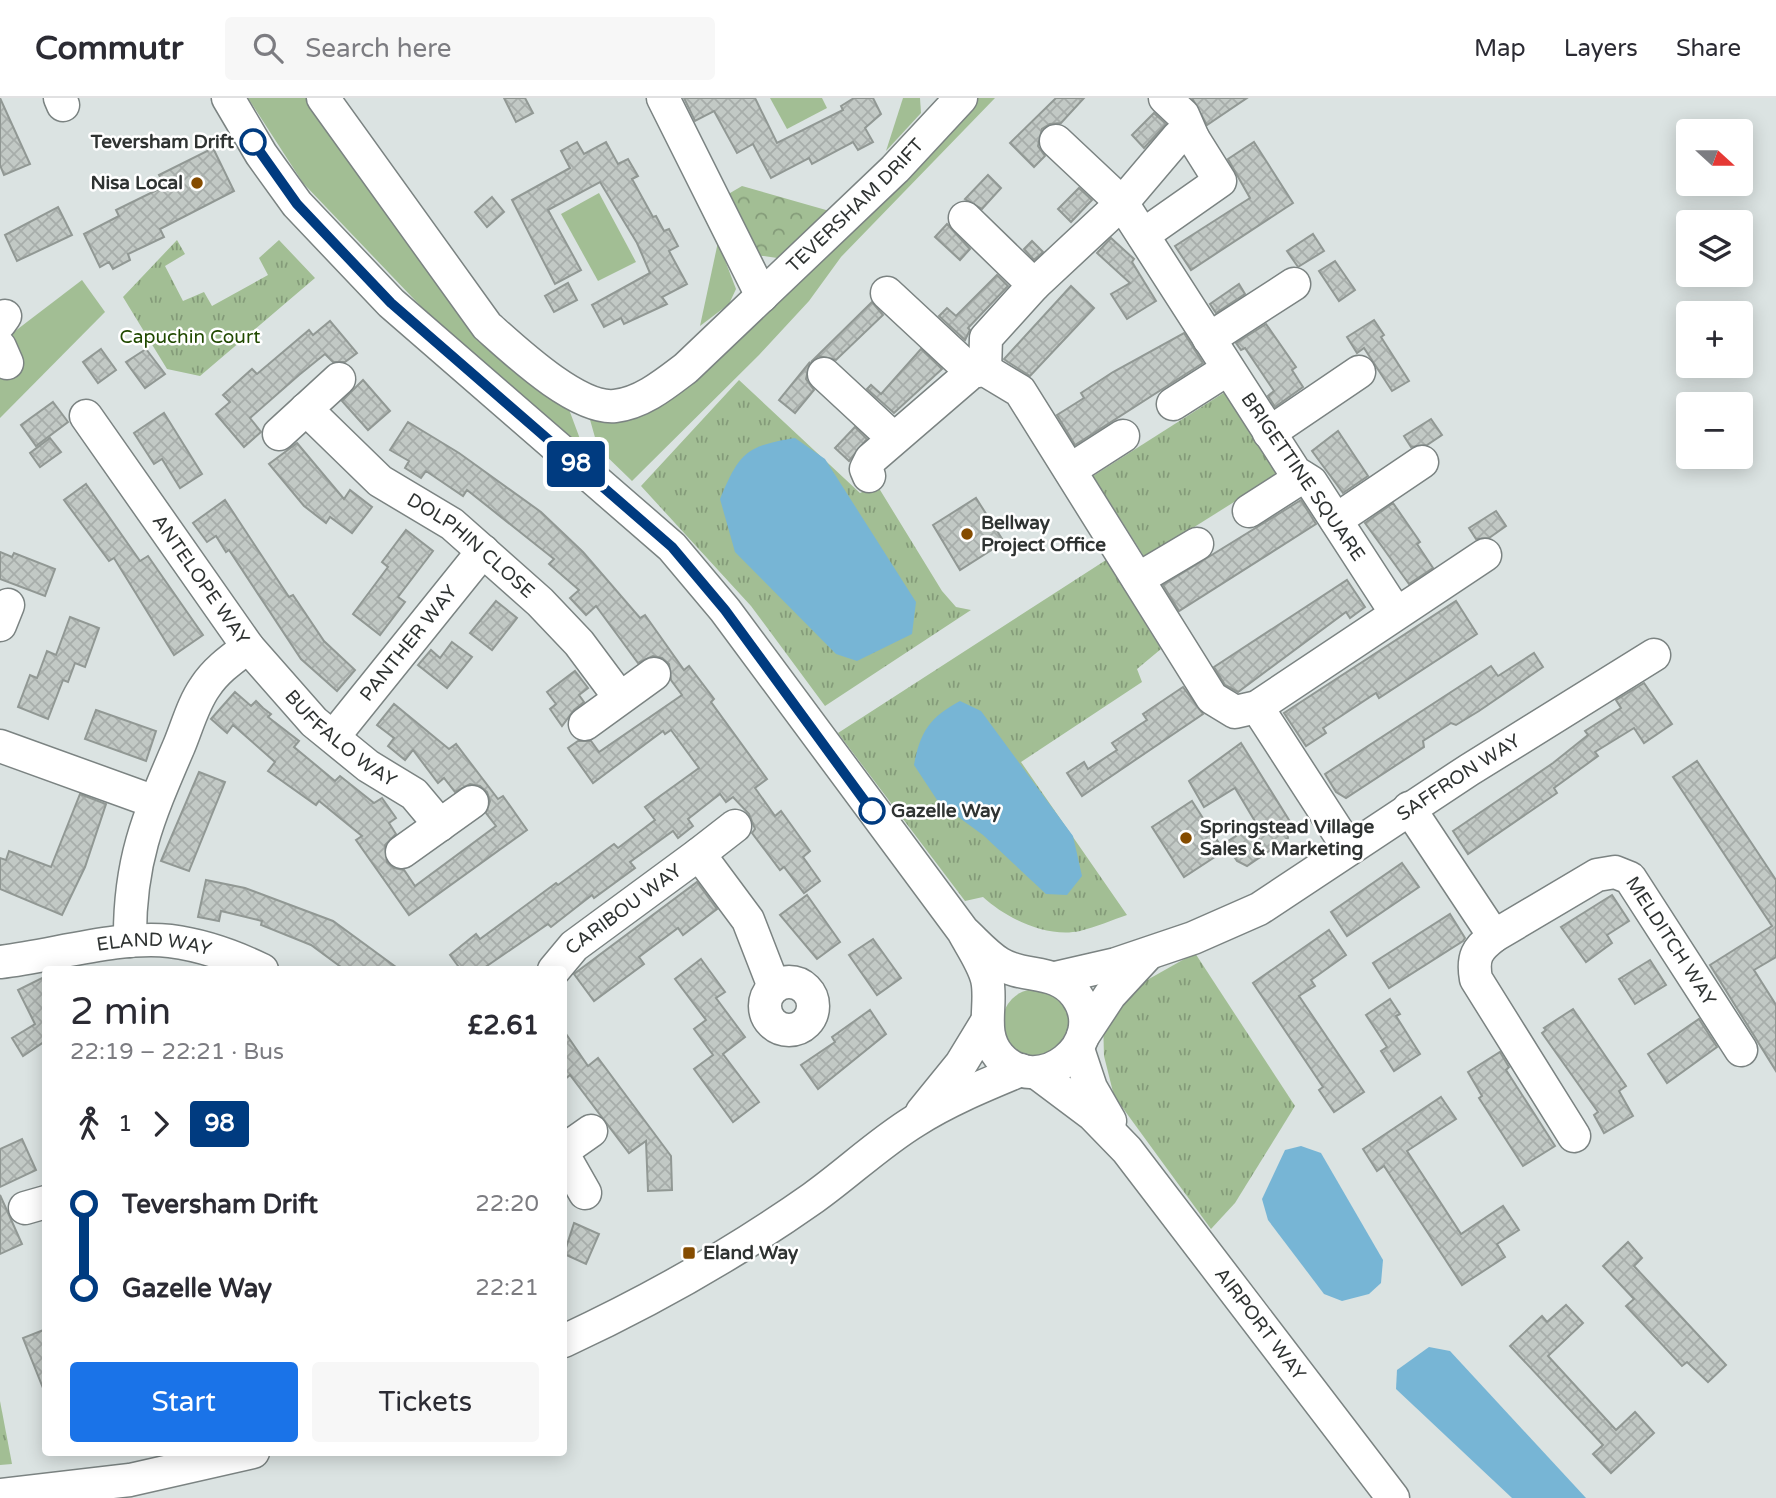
<!DOCTYPE html>
<html lang="en">
<head>
<meta charset="utf-8">
<style>
  :root { --surface:#fff; --page:#f7f7f7; --text:#2b2b33; --muted:#7c7c81; --line:#e1e1e2; --accent:#1a73e8 }
  body { margin:0; font-family:"Varela Round",sans-serif; background:var(--page); color:var(--text); height:100vh; display:flex; flex-direction:column; font-size:26px; white-space:nowrap }
  * { box-sizing:border-box; margin:0 }
  p { font-size:23px; color:var(--muted) }
  .icon { flex:none; width:38px; height:38px; fill:none; stroke:currentColor; stroke-width:2; stroke-linecap:round; stroke-linejoin:round }
  .map { position:relative; flex:1; overflow:hidden }
  .sheet { position:absolute; left:42px; top:868px; width:525px; height:490px; display:flex; flex-direction:column; background:var(--surface); border-radius:7px; box-shadow:0 4px 18px #0003 }
  .sheet>* { flex:none }
  .badge { padding:0 14px; border-radius:5px; font-size:24px; line-height:46px }
  .needle { width:46px; rotate:111deg }
  .controls { position:absolute; left:1676px; top:21px; display:grid; gap:14px }
  .controls a { display:grid; place-items:center; width:77px; height:77px; border-radius:7px; background:var(--surface); box-shadow:0 4px 18px #0003; font-size:35px }
  .map>.badge { position:absolute; translate:-50% -50%; box-shadow:0 0 0 4px #fff }
  .legs { display:flex; align-items:center; gap:10px; height:77px; padding:0 28px; font-size:23px }
  .legs p { margin-inline-start:auto }
  .summary { display:flex; align-items:center; justify-content:space-between; height:119px; padding:0 28px }
  h1 { font-size:38px; font-weight:600; line-height:52px }
  .button { display:flex; gap:14px; margin-top:auto; padding:14px 28px }
  .button a { flex:1; height:80px; border-radius:7px; background:var(--accent); color:#fff; font-size:28px; font-weight:600; line-height:80px; text-align:center }
  .button a+a { background:var(--page); color:var(--text) }
  ul { padding:0 28px; list-style:none }
  li { display:flex; align-items:center; gap:24px; height:84px; font-size:26px }
  li i { display:grid; place-items:center; width:10px; height:100%; margin:0 9px; background:currentColor }
  li i::after { content:''; width:18px; height:18px; margin:-9px; border:5px solid; border-radius:50%; background:var(--surface) }
  li p { margin-inline-start:auto }
  li:first-child i { background:linear-gradient(#0000 50%,currentColor 0) }
  li:last-child i { background:linear-gradient(currentColor 50%,#0000 0) }
  header { display:flex; align-items:center; gap:42px; box-sizing:border-box; height:98px; padding:0 35px; background:var(--surface); border-bottom:2px solid var(--line) }
  header strong { font-size:33px }
  nav { display:flex; gap:38px; margin-inline-start:auto; font-size:24px }
  .search { width:490px; height:63px; background:var(--page); display:flex; align-items:center; gap:18px; box-sizing:border-box; padding:0 24px; border-radius:7px; color:var(--muted); font-size:26px }
  .map>svg:first-child { display:block }
</style>
</head>
<body>
<header>
<strong>Commutr</strong>
<div class="search"><svg class="icon" aria-label="search" viewBox="0 0 24 24"><circle cx="10" cy="10" r="6"/><path d="M15 15l6 6"/></svg>Search here</div>
<nav><a>Map</a><a>Layers</a><a>Share</a></nav>
</header>
<div class="map">
<svg width="1776" height="1400" viewBox="0 0 1776 1400">
  <defs>
    <pattern id="forest-crowns" width="20" height="18" patternUnits="userSpaceOnUse" patternTransform="scale(1.75)"><rect width="20" height="18" fill="#a2be94"/><path d="M2 6a3 3 0 1 1 6 0M12 15a3 3 0 1 1 6 0" fill="none" stroke="#849b79"/></pattern>
    <pattern id="park-tufts" width="24" height="20" patternUnits="userSpaceOnUse" patternTransform="scale(1.75)"><rect width="24" height="20" fill="#a2be94"/><path d="M3 7l-1-3M5 7V3M7 7l1-3M15 17l-1-3M17 17v-4M19 17l1-3" fill="none" stroke="#849b79"/></pattern>
    <pattern id="building-cross-hatch" width="8" height="8" patternUnits="userSpaceOnUse" patternTransform="scale(1.75)"><rect width="8" height="8" fill="#c2c9c5"/><path d="M0 0l8 8M0 8l8-8" fill="none" stroke="#a7adaa"/></pattern>
  </defs>
  <rect width="100%" height="100%" fill="#dbe3e2"/>
  <g fill="#a2be94">
    <polygon points="248,0 307,0 449,203 503,252 564,298 583,349 432,220 303,85"/>
    <polygon points="770,0 822,0 827,10 787,31"/>
    <polygon points="903,0 920,0 921,15 886,53"/>
    <polygon points="973,0 995,0 841,159 809,203 759,257 632,383 598,350 587,311 617,317"/>
    <polygon points="599,95 636,164 598,183 561,116"/>
    <polygon points="718,144 736,191 729,206 700,228"/>
    <polygon points="82,182 105,214 0,320 0,268 6,240"/>
    <circle cx="1036" cy="925" r="34"/>
  </g>
  <polygon fill="url(#forest-crowns)" points="742,88 833,114 784,161 756,157 725,98"/>
  <g fill="url(#park-tufts)">
    <polygon points="177,142 185,156 165,168 183,203 204,194 212,208 268,177 259,160 279,142 315,180 200,278 167,271 123,199"/>
    <polygon points="739,282 860,395 877,387 942,493 956,509 971,512 825,608 751,508 641,388"/>
    <polygon points="1225,294 1277,377 1145,460 1093,378"/>
    <path d="M 1106,462 L 1161,551 L 1137,571 L 1142,584 L 1021,664 L 1127,817 C 1112,822 1096,829 1080,833 C 1047,840 1007,821 983,799 L 965,803 L 838,635 Z"/>
    <polygon points="1195,855 1295,1008 1235,1105 1211,1131 1114,998 1104,958 1103,923 1124,895"/>
    <polygon points="0,1303 12,1366 0,1367"/>
  </g>
  <g fill="#77b5d5">
    <path d="M 795,340 L 825,361 L 916,504 L 912,536 L 857,563 L 836,556 L 735,454 L 720,401 C 739,356 745,348 795,340 Z"/>
    <path d="M 960,603 L 981,613 L 1073,738 L 1082,778 L 1067,797 L 1046,796 L 983,737 L 939,705 L 914,667 C 920,634 930,619 960,603 Z"/>
    <polygon points="1301,1048 1321,1055 1383,1162 1381,1185 1369,1196 1342,1203 1324,1196 1268,1122 1262,1101 1285,1052"/>
    <polygon points="1429,1249 1450,1253 1586,1400 1512,1400 1396,1291 1397,1272"/>
  </g>
  <g fill="url(#building-cross-hatch)" stroke="#919894" stroke-width="2">
    <polygon points="0,0 30,66 4,77 0,67"/>
    <polygon points="504,0 525,0 533,15 516,24"/>
    <polygon points="684,0 755,0 777,45 843,12 841,8 854,0 873,0 881,16 865,30 873,44 858,52 853,44 812,66 809,60 771,80 753,46 737,55 714,13 695,23"/>
    <polygon points="1056,0 1084,0 1061,25 1050,26 1042,31 1038,48 1045,58 1034,69 1010,45"/>
    <polygon points="1192,0 1247,0 1207,27"/>
    <polygon points="1154,15 1166,26 1144,50 1132,37"/>
    <polygon points="577,44 584,56 606,44 618,66 628,61 638,78 632,81 653,119 656,118 664,133 669,131 678,148 669,153 687,186 662,199 667,206 624,226 621,220 604,229 592,207 650,175 637,145 600,84 548,112 581,172 555,186 512,102 570,70 561,53"/>
    <polygon points="1254,44 1293,105 1191,172 1175,148 1250,100 1228,61"/>
    <polygon points="213,50 234,93 160,131 164,139 128,156 130,162 113,171 109,164 100,169 84,136 119,118 116,112 165,88 159,77"/>
    <polygon points="988,77 1001,90 982,111 965,101"/>
    <polygon points="1079,90 1092,102 1071,124 1058,111"/>
    <polygon points="492,99 504,114 487,129 475,114"/>
    <polygon points="58,109 72,137 17,163 5,137"/>
    <polygon points="947,126 970,151 960,162 935,139"/>
    <polygon points="1313,136 1324,153 1298,169 1287,153"/>
    <polygon points="1111,140 1134,161 1132,164 1156,203 1127,221 1111,196 1130,185 1097,155"/>
    <polygon points="1032,143 1043,154 1034,162 1024,151"/>
    <polygon points="1335,163 1355,192 1339,203 1319,173"/>
    <polygon points="997,177 1008,188 968,230 970,232 965,242 939,218 947,210 956,218"/>
    <polygon points="568,185 577,202 554,214 545,198"/>
    <polygon points="1239,186 1245,196 1216,215 1210,206"/>
    <polygon points="1071,188 1094,210 1030,278 1008,264 1004,261"/>
    <polygon points="872,204 883,217 836,262 819,258 811,264"/>
    <polygon points="1374,222 1384,237 1381,239 1409,283 1392,293 1364,250 1357,255 1347,239"/>
    <polygon points="330,223 357,255 345,264 333,264 325,256 299,277 250,320 261,334 244,349 216,316 230,304 223,297 252,271 257,276 309,232 313,237"/>
    <polygon points="1266,226 1296,269 1292,272 1303,289 1275,309 1268,298 1274,293 1245,250 1241,252 1236,245"/>
    <polygon points="1184,235 1203,265 1075,347 1057,317 1084,300 1081,295 1113,274"/>
    <polygon points="101,251 116,272 98,285 83,264"/>
    <polygon points="146,251 165,276 145,290 126,264"/>
    <polygon points="921,251 942,271 894,315 867,291 871,287 881,296"/>
    <polygon points="810,264 806,281 814,292 795,315 779,302"/>
    <polygon points="363,282 390,313 368,332 342,303"/>
    <polygon points="53,304 68,324 36,348 21,327"/>
    <polygon points="164,315 202,376 180,390 162,361 154,366 134,335"/>
    <polygon points="1431,321 1442,337 1427,347 1411,349 1404,338"/>
    <polygon points="408,324 459,355 541,414 583,454 640,520 645,517 684,572 689,568 714,601 711,604 767,681 755,690 775,718 781,713 810,753 803,759 820,783 804,795 784,769 780,772 752,735 755,731 749,716 733,699 726,704 720,696 688,721 693,728 678,740 673,733 630,764 635,770 594,800 592,797 551,829 548,826 481,872 461,872 450,857 476,836 480,841 556,785 558,787 614,746 618,750 655,722 645,709 699,670 671,632 665,636 663,633 593,685 568,650 578,643 591,643 599,654 682,597 671,582 669,566 662,560 653,558 638,565 596,508 586,517 570,500 579,492 549,466 554,461 467,392 463,398 426,373 421,380 405,370 409,363 390,352"/>
    <polygon points="855,329 867,341 849,363 835,350"/>
    <polygon points="1338,333 1368,378 1343,395 1312,353"/>
    <polygon points="50,340 61,354 40,369 30,355"/>
    <polygon points="297,345 344,401 350,392 372,409 352,435 330,419 326,425 304,408 269,366"/>
    <polygon points="86,386 140,463 148,458 203,537 174,557 114,460 109,463 64,402"/>
    <polygon points="976,400 1004,444 960,472 933,427"/>
    <polygon points="225,402 289,499 293,497 324,543 355,572 337,593 301,561 229,452 226,454 216,438 207,444 193,425"/>
    <polygon points="1301,402 1316,426 1179,513 1163,487"/>
    <polygon points="1393,405 1420,444 1417,446 1433,470 1409,486 1365,425"/>
    <polygon points="1496,413 1506,428 1489,440 1476,441 1469,430"/>
    <polygon points="406,432 433,453 398,499 405,504 380,537 353,516 388,469 382,464"/>
    <polygon points="0,454 12,459 14,455 55,471 45,498 0,481"/>
    <polygon points="1347,482 1365,509 1350,520 1346,514 1238,594 1225,587 1214,569"/>
    <polygon points="496,503 517,520 492,552 470,535"/>
    <polygon points="1456,503 1477,536 1379,600 1376,595 1323,630 1326,635 1306,648 1284,615"/>
    <polygon points="70,519 99,530 85,569 75,565 68,584 63,582 48,621 18,609 30,577 37,580 47,553 56,557"/>
    <polygon points="452,544 472,559 447,590 418,567 431,552 440,560"/>
    <polygon points="1534,555 1543,569 1479,613 1456,627 1451,625 1423,643 1424,649 1346,700 1336,694 1325,676 1491,568 1498,578"/>
    <polygon points="575,573 588,590 579,597 584,604 574,612 562,628 550,611 556,606 547,594"/>
    <polygon points="1644,585 1672,626 1644,645 1634,630 1595,654 1598,658 1554,690 1557,695 1468,756 1453,733 1553,665 1588,637 1585,633 1621,610 1616,602"/>
    <polygon points="1183,589 1203,616 1082,698 1067,675 1084,664 1088,671 1117,652 1112,645 1147,622 1143,616"/>
    <polygon points="235,594 251,608 256,603 263,610 271,616 268,619 299,643 294,649 335,683 340,678 374,705 382,700 396,720 389,725 396,736 385,747 387,764 394,770 404,772 415,788 496,728 486,715 490,703 487,694 480,688 470,686 455,694 444,680 438,685 413,652 405,662 388,648 394,640 377,627 394,606 449,651 456,646 498,701 503,698 527,732 409,817 356,742 362,738 319,703 316,707 268,673 275,664 233,627 227,635 211,621"/>
    <polygon points="96,612 156,633 146,663 85,641"/>
    <polygon points="1241,645 1294,730 1287,735 1288,740 1247,768 1237,763 1225,745 1256,725 1235,690 1204,709 1189,683"/>
    <polygon points="1697,663 1776,782 1776,859 1754,872 1776,907 1776,973 1710,867 1772,828 1673,679"/>
    <polygon points="199,674 225,684 189,773 161,763"/>
    <polygon points="80,696 106,706 85,769 62,817 0,791 0,760 6,762 9,753 51,769"/>
    <polygon points="1192,703 1224,753 1184,779 1152,729"/>
    <polygon points="1402,765 1419,789 1347,838 1331,814"/>
    <polygon points="206,782 245,790 333,823 400,872 345,872 311,847 261,827 262,823 221,813 219,823 198,819"/>
    <polygon points="697,784 717,811 683,837 678,830 639,859 644,866 594,903 574,876"/>
    <polygon points="807,797 840,844 817,861 780,817"/>
    <polygon points="1612,797 1629,823 1607,837 1612,845 1586,864 1561,829"/>
    <polygon points="1450,816 1465,840 1463,843 1389,890 1373,865"/>
    <polygon points="1329,832 1346,857 1311,882 1315,888 1299,898 1364,994 1334,1014 1319,992 1323,989 1253,885"/>
    <polygon points="873,841 901,880 877,897 849,857"/>
    <polygon points="701,861 725,894 716,900 745,939 723,956 759,1004 733,1024 694,971 713,957 694,931 706,922 675,881"/>
    <polygon points="1650,862 1666,887 1635,906 1619,881"/>
    <polygon points="46,878 46,947 44,944 23,958 12,940 35,926 18,892"/>
    <polygon points="1390,901 1400,916 1396,918 1420,956 1394,973 1381,953 1387,949 1366,917"/>
    <polygon points="1573,911 1626,988 1619,993 1633,1018 1604,1035 1594,1017 1598,1014 1542,935 1546,932 1544,930"/>
    <polygon points="870,912 886,936 818,991 801,967 835,944 832,939"/>
    <polygon points="1699,921 1717,949 1667,985 1648,956"/>
    <polygon points="564,933 588,968 598,960 671,1058 672,1092 648,1093 646,1043 629,1055 570,977 564,982"/>
    <polygon points="1500,954 1509,969 1506,972 1555,1048 1523,1068 1479,1000 1482,998 1468,974"/>
    <polygon points="1441,999 1456,1021 1407,1053 1461,1136 1503,1108 1519,1132 1497,1146 1505,1159 1462,1187 1384,1068 1377,1073 1363,1051"/>
    <polygon points="22,1041 36,1072 0,1089 0,1051"/>
    <polygon points="0,1097 22,1146 0,1156"/>
    <polygon points="574,1125 599,1136 586,1166 564,1156"/>
    <polygon points="1628,1144 1642,1160 1634,1168 1726,1267 1708,1284 1687,1264 1682,1268 1626,1208 1634,1201 1603,1168"/>
    <polygon points="1566,1207 1583,1225 1548,1258 1616,1332 1635,1314 1654,1335 1611,1375 1593,1356 1603,1347 1510,1248 1542,1218 1547,1224"/>
    <polygon points="46,1231 46,1295 45,1295 23,1240"/>
  </g>
  <g fill="none" stroke-linecap="round" stroke-linejoin="round">
    <defs>
      <g id="minor">
        <polyline points="60,0 63,7"/>
        <path d="M 228,0 L 261,56 L 297,106 L 391,205 L 672,449 L 725,512 L 963,833 C 971,848 983,865 987,881 C 993,907 979,934 999,958 C 1038,1003 1111,945 1076,897 C 1056,870 1024,881 999,865 C 986,857 975,844 963,833"/>
        <path id="s1" d="M 323,0 L 487,228 C 514,252 577,312 615,308 C 642,305 665,286 686,270 L 895,71 L 961,0"/>
        <polyline points="663,0 762,198"/>
        <polyline points="1165,0 1183,17 1193,40"/>
        <polyline points="1056,43 1122,105 1295,374 1311,384 1396,515"/>
        <polyline points="965,120 1034,187"/>
        <polyline points="887,195 972,274"/>
        <polyline points="0,225 5,218"/>
        <polyline points="1209,241 1294,186"/>
        <polyline points="0,249 7,265"/>
        <polyline points="985,272 986,240 1034,187 1122,105 1178,39 1193,40 1220,83 1143,137"/>
        <polyline points="824,276 892,339"/>
        <polyline points="1173,306 1228,271"/>
        <path id="s2" d="M 306,311 L 380,383 L 452,426 L 540,504 L 579,545 L 620,600"/>
        <path id="s3" d="M 86,318 L 248,549 C 232,561 216,572 205,589 C 193,606 187,629 179,648 C 148,720 129,763 130,843"/>
        <polyline points="1269,335 1359,274"/>
        <polyline points="279,336 339,281"/>
        <polyline points="1070,372 1123,338"/>
        <polyline points="869,378 866,371 871,361 972,274 985,272 1020,293 1212,600 1235,614 1257,609 1485,457"/>
        <polyline points="1249,413 1302,379"/>
        <polyline points="1336,422 1422,364"/>
        <polyline points="1138,481 1197,446"/>
        <polyline points="0,527 8,507"/>
        <path id="s4" d="M 248,549 L 314,624 L 368,668 L 414,696 L 440,727"/>
        <polyline points="1257,609 1349,751"/>
        <polyline points="585,626 654,576"/>
        <path id="s5" d="M 334,638 L 483,453"/>
        <polyline points="0,648 155,704"/>
        <path id="s6" d="M 1409,710 L 1494,838 L 1597,777 L 1615,774 L 1630,780 L 1741,952"/>
        <polyline points="402,754 472,704"/>
        <polyline points="699,756 735,728"/>
        <path d="M 1494,838 C 1477,851 1472,859 1476,881 L 1574,1038"/>
        <path id="s7" d="M 0,864 C 52,858 120,837 170,843 C 202,847 233,858 262,872"/>
        <path id="s8" d="M 554,872 L 574,848 L 699,756 L 748,822 L 774,889"/>
        <path id="s9" d="M 1055,880 L 1116,866 L 1193,840 L 1259,811 L 1469,672 L 1654,557"/>
        <circle cx="789" cy="908" r="24"/>
        <polyline points="1083,938 1110,897 1147,857"/>
        <polyline points="1078,951 1091,990 1110,1023"/>
        <path id="s10" d="M 1037,975 L 1093,1017 L 1127,1052 L 1393,1400"/>
        <polyline points="922,1014 961,966 986,925"/>
        <polyline points="564,1052 591,1033"/>
        <polyline points="564,1058 585,1095"/>
        <polyline points="25,1110 46,1104"/>
        <path d="M 564,1243 C 650,1203 735,1155 813,1100 C 848,1075 879,1045 915,1023 C 948,1002 985,987 1021,972"/>
        <polyline points="0,1397 130,1382 253,1354"/>
      </g>
    </defs>
    <use href="#minor" stroke="#7b8382" stroke-width="35"/>
    <use href="#minor" stroke="#fff" stroke-width="32"/>
  </g>
  <g fill="none" stroke-linecap="round" stroke-linejoin="round">
    <defs>
      <polyline id="line-1" points="253,44 297,106 391,205 672,449 725,512 872,713"/>
    </defs>
    <use href="#line-1" stroke="#fff" stroke-width="16"/>
    <use href="#line-1" stroke="#003b80" stroke-width="10"/>
  </g>
  <g fill="#fff" stroke="#003b80" stroke-width="3.5">
    <circle cx="253" cy="44" r="12"/>
    <circle cx="872" cy="713" r="12"/>
  </g>
  <g fill="#854c00" stroke="#fff" stroke-width="2.5">
    <circle cx="197" cy="85" r="7"/>
    <circle cx="967" cy="436" r="7"/>
    <circle cx="1186" cy="740" r="7"/>
    <rect x="682" y="1148" width="14" height="14" rx="3.5"/>
  </g>
  <g text-anchor="middle" dominant-baseline="central" stroke-width="5" stroke-linejoin="round" paint-order="stroke">
    <g font-size="19" font-weight="bold" fill="#2f3332" stroke="#fff" text-anchor="end">
      <text x="234" y="44">Teversham Drift</text>
      <text x="891" y="713" text-anchor="start">Gazelle Way</text>
    </g>
    <g font-size="19" font-weight="bold" fill="#2f3332" stroke="#fff" text-anchor="start">
      <text x="183" y="85" text-anchor="end">Nisa Local</text>
      <text x="981" y="425">Bellway<tspan x="981" dy="22">Project Office</tspan></text>
      <text x="1200" y="729">Springstead Village<tspan x="1200" dy="22">Sales &amp; Marketing</tspan></text>
      <text x="703" y="1155">Eland Way</text>
    </g>
    <g font-size="19" fill="#2f3332" stroke="#fff">
      <text stroke="none"><textPath href="#s1" startOffset="751">TEVERSHAM DRIFT</textPath></text>
      <text transform="translate(1303 379) rotate(55)">BRIGETTINE SQUARE</text>
      <text stroke="none"><textPath href="#s2" startOffset="215">DOLPHIN CLOSE</textPath></text>
      <text stroke="none"><textPath href="#s3" startOffset="200">ANTELOPE WAY</textPath></text>
      <text stroke="none"><textPath href="#s5" startOffset="119">PANTHER WAY</textPath></text>
      <text stroke="none"><textPath href="#s4" startOffset="131">BUFFALO WAY</textPath></text>
      <text stroke="none"><textPath href="#s9" startOffset="455">SAFFRON WAY</textPath></text>
      <text stroke="none"><textPath href="#s8" startOffset="93">CARIBOU WAY</textPath></text>
      <text stroke="none"><textPath href="#s6" startOffset="383">MELDITCH WAY</textPath></text>
      <text stroke="none"><textPath href="#s7" startOffset="156">ELAND WAY</textPath></text>
      <text stroke="none"><textPath href="#s10" startOffset="338">AIRPORT WAY</textPath></text>
    </g>
    <g font-size="19" fill="#204900" stroke="#fff">
      <text x="190" y="239">Capuchin Court</text>
    </g>
  </g>
</svg>
<div class="controls">
<a><svg class="needle" viewBox="-14 -14 28 28"><path d="M0-13l5 13h-10z" fill="#e53935"/><path d="M0 13l5-13h-10z" fill="#7c7c81"/></svg></a>
<a><svg class="icon" aria-label="layers" viewBox="0 0 24 24"><path d="M12 4l9 5-9 5-9-5zM3 14l9 5 9-5"/></svg></a>
<a>+</a>
<a>−</a>
</div>
<b class="badge" style="left:576px;top:366px;background:#003b80;color:#fff">98</b>
<section class="sheet">
<div class="summary"><div><h1>2 min</h1><p>22:19 – 22:21 · Bus</p></div><b>£2.61</b></div>
<div class="legs"><svg class="icon" aria-label="walk" viewBox="0 0 24 24"><circle cx="13" cy="4" r="2"/><path d="M13 8l-2 6 4 7M11 14l-3 7M7 12l3-4h3l4 4"/></svg>1<svg class="icon" aria-label="forward" viewBox="0 0 24 24"><path d="M9 5l7 7-7 7"/></svg><b class="badge" style="background:#003b80;color:#fff">98</b></div>
<ul>
<li><i style="color:#003b80"></i><b>Teversham Drift</b><p>22:20</p></li>
<li><i style="color:#003b80"></i><b>Gazelle Way</b><p>22:21</p></li>
</ul>
<div class="button"><a>Start</a><a>Tickets</a></div>
</section>
</div>
</body>
</html>
